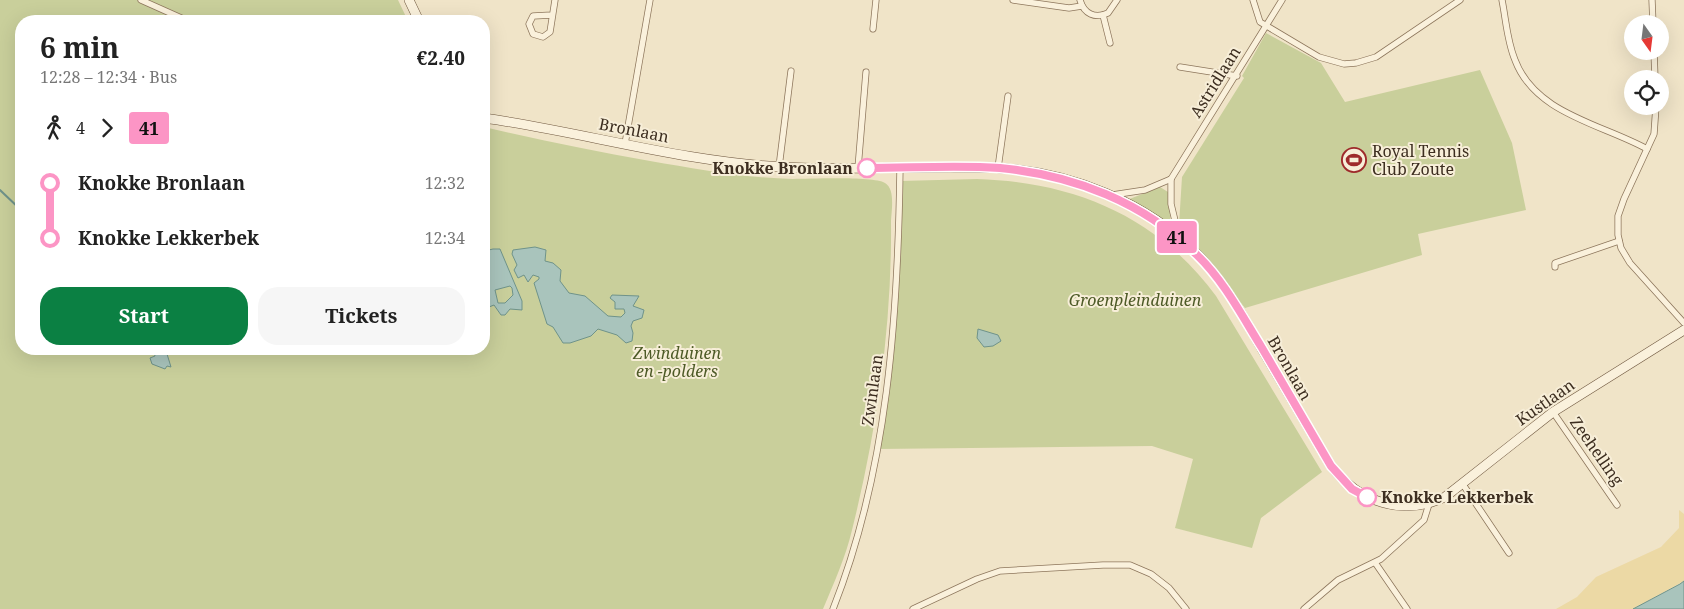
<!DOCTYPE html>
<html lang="en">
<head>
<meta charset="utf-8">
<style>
  :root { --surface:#fff; --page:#f6f6f6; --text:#222; --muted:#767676; --accent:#0b8043 }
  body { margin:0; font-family:"Noto Serif",serif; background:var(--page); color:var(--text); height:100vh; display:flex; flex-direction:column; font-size:19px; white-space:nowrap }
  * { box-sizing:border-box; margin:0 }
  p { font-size:16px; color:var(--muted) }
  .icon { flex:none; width:28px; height:28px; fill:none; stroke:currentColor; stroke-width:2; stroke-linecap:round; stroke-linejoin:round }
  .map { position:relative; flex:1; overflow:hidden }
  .drawer { position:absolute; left:15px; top:15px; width:475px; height:340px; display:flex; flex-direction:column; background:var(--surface); border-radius:20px; box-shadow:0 5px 20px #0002 }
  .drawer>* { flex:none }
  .badge { padding:0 10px; border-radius:4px; font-size:18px; line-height:32px }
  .needle { width:32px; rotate:166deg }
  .buttons { position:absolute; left:1624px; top:15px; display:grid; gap:10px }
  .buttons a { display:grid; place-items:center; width:45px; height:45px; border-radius:50%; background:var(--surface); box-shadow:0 5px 20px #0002; font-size:25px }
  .map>.badge { position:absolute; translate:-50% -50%; box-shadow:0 0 0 2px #fff }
  .legs { display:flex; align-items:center; gap:8px; height:55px; padding:0 25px; font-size:16px }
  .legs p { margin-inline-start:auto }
  .summary { display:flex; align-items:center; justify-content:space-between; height:85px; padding:0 25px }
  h1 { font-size:28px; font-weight:700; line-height:38px }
  .primary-button { display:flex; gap:10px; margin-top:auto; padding:10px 25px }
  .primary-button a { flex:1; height:58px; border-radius:20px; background:var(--accent); color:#fff; font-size:20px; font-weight:700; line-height:58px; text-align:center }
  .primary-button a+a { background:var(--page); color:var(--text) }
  ul { padding:0 25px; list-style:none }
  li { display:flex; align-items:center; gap:18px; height:55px; font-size:19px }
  li i { display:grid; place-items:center; width:8px; height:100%; margin:0 6px; background:currentColor }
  li i::after { content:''; width:12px; height:12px; margin:-6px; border:4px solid; border-radius:50%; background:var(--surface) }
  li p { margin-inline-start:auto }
  li:first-child i { background:linear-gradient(#0000 50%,currentColor 0) }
  li:last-child i { background:linear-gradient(currentColor 50%,#0000 0) }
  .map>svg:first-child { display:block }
</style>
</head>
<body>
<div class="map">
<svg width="1684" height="609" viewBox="0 0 1684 609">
  <rect width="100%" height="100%" fill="#f0e4c8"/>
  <g fill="#c9cf9b">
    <path d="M 0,0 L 398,0 L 408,21 L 21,21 L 21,349 L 484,349 L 484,127 C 539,140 594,151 650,161 C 697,169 744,178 793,179 C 811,179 873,176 885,183 C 896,189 891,213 891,223 C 892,325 877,430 852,530 C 846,556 834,583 823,609 L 0,609 Z"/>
    <polygon points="1266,33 1321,63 1345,102 1480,70 1512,143 1526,210 1418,234 1422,255 1245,308 1179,225 1182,177 1244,78 1242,76"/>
    <path d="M 977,179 C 1074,182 1157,216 1216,296 L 1322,472 L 1261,518 L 1252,548 L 1175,528 L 1193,459 L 1152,446 L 877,449 L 895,323 L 900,181 Z"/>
    <polygon points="1160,187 1168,192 1171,227 1127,200"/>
  </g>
  <polygon fill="#ecd9a5" points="1679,510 1684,514 1684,581 1633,609 1556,609 1577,597 1596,577 1661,547 1679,528"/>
  <g fill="#a9c4bc" stroke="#6f938a" fill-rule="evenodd">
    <polygon points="535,247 546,250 545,261 553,263 561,270 560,281 569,293 585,296 608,316 621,317 625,313 624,309 615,309 615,302 610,298 612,295 639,296 633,306 644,310 642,318 633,321 631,326 633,333 632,341 626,343 617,335 598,329 591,336 570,343 563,343 553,327 547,324 534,283 539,279 539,277 533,275 528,282 524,275 518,278 514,270 517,265 512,254 513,250"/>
    <path d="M 493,249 L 500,249 L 522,301 L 522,310 L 510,309 L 505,315 L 501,315 L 494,305 L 484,309 L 484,251 ZM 510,286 L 512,288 L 513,295 L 505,303 L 498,303 L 495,290 Z"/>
    <polygon points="978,329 998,335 1001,341 993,346 984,347 977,338"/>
    <polygon points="142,349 163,349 161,353 167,354 171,367 167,366 165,369 152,364 150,358 155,356 154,352 148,354"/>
    <polygon points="1684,581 1684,609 1633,609 1680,584"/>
  </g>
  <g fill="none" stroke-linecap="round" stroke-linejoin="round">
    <polyline stroke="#6f938a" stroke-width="2" points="0,190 21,210"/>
    <defs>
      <g id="street">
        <polyline points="141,0 188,21"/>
        <polyline points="1013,0 1069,8 1082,6"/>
        <path d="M 1080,0 C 1084,14 1095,19 1108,13 L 1117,0"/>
        <polyline points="1253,0 1260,22 1319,57 1344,64 1356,63 1376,57 1460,0"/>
        <path d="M 1502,0 C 1506,20 1507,41 1515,60 C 1535,114 1602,124 1647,149"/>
        <polyline points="1652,0 1653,24"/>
        <polyline points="552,15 533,16 529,24 533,34 543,37 550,32 555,0"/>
        <polyline points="1103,15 1110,43"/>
        <polyline points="873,29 876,0"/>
        <polyline points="1654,51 1655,79"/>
        <polyline points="1180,67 1237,76"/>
        <polyline points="1656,106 1654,134 1624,199 1618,216 1618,235 1621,248 1630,263 1684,323"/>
        <polyline points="625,144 650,0"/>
        <polyline points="779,167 791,71"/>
        <polyline points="858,168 866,72"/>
        <polyline points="998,168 1008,96"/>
        <polyline points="1171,179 1171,204 1177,229 1175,235"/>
        <polyline points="1112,195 1145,190 1171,179 1282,0"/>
        <polyline points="1555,267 1555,263 1619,241"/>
        <polyline points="1553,412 1617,505"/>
        <polyline points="1462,483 1509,553"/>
        <polyline points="1376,564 1407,609"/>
        <path d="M 833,609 C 888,470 898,316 900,168"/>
        <polyline points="913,609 977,579 1000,571 1103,565 1130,565 1151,574 1169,588 1186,609"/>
        <polyline points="1304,609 1338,580 1381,559 1424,520 1429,504"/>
      </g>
      <g id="secondary">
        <polyline points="409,0 419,21"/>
        <path d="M 484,118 C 583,132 682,162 783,167 C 854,171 926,165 997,168 C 1070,172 1147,202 1198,255 C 1226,284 1245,320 1265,354 C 1287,391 1309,428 1331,466 C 1359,502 1402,517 1445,497 L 1553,412 L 1684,330"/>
      </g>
    </defs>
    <use href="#street" stroke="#8d765c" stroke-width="7"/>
    <use href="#secondary" stroke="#6f573f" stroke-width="10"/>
    <use href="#street" stroke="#faf1dc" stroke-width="5.5"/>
    <use href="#secondary" stroke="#faf1dc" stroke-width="9"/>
  </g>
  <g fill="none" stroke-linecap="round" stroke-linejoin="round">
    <defs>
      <path id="line-1" d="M 867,168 C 911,168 956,165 1000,168 C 1073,175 1144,202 1197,255 C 1224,281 1242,316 1262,348 C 1285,387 1308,426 1331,466 L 1352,489 L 1367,497"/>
    </defs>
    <use href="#line-1" stroke="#fff" stroke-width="11"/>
    <use href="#line-1" stroke="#fc95c5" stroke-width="8"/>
  </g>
  <defs>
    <symbol id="stadium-ring" viewBox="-11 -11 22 22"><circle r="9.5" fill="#f7eed8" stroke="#9e2a2b" stroke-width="1.5"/><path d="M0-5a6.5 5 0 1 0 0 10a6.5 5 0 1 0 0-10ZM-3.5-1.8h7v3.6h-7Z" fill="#9e2a2b"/></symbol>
  </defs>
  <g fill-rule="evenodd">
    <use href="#stadium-ring" x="1340" y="146" width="28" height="28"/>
  </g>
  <g fill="#fff" stroke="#fc95c5" stroke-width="2.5">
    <circle cx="867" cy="168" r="9"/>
    <circle cx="1367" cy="497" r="9"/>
  </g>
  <g text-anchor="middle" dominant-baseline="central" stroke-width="4" stroke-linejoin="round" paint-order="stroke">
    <g font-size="16" fill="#3d2e20" stroke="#f7eed8">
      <text transform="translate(1215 82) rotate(-58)">Astridlaan</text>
      <text transform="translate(634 130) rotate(11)">Bronlaan</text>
      <text transform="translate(1290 368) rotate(60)">Bronlaan</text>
      <text transform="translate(872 390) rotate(-82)">Zwinlaan</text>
      <text transform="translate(1545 402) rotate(-35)">Kustlaan</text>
      <text transform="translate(1597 451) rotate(55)">Zeehelling</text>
    </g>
    <g font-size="16" fill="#3d2e20" stroke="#f7eed8" text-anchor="start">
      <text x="1372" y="151">Royal Tennis<tspan x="1372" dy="18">Club Zoute</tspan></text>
    </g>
    <g font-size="16" font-weight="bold" fill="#3d2e20" stroke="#f7eed8" text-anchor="end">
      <text x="853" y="168">Knokke Bronlaan</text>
      <text x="1381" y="497" text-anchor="start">Knokke Lekkerbek</text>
    </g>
    <g font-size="16" font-style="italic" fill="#4d5a26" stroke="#f7eed8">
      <text x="1135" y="300">Groenpleinduinen</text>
      <text x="677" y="353">Zwinduinen<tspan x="677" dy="18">en -polders</tspan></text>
    </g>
  </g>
</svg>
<div class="buttons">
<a><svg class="needle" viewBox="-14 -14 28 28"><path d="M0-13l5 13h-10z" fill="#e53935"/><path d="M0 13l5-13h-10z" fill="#767676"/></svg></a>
<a><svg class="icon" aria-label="locate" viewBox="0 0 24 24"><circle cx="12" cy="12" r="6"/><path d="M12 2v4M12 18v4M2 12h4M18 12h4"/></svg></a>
</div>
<b class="badge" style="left:1177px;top:237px;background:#fc95c5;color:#111">41</b>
<section class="drawer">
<div class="summary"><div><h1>6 min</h1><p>12:28 – 12:34 · Bus</p></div><b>€2.40</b></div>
<div class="legs"><svg class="icon" aria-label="walk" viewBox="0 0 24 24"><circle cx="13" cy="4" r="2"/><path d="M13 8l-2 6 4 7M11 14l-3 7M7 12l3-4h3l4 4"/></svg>4<svg class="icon" aria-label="forward" viewBox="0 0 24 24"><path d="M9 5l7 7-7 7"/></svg><b class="badge" style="background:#fc95c5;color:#111">41</b></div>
<ul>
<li><i style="color:#fc95c5"></i><b>Knokke Bronlaan</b><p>12:32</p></li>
<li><i style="color:#fc95c5"></i><b>Knokke Lekkerbek</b><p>12:34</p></li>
</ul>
<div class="primary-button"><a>Start</a><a>Tickets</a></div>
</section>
</div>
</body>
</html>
